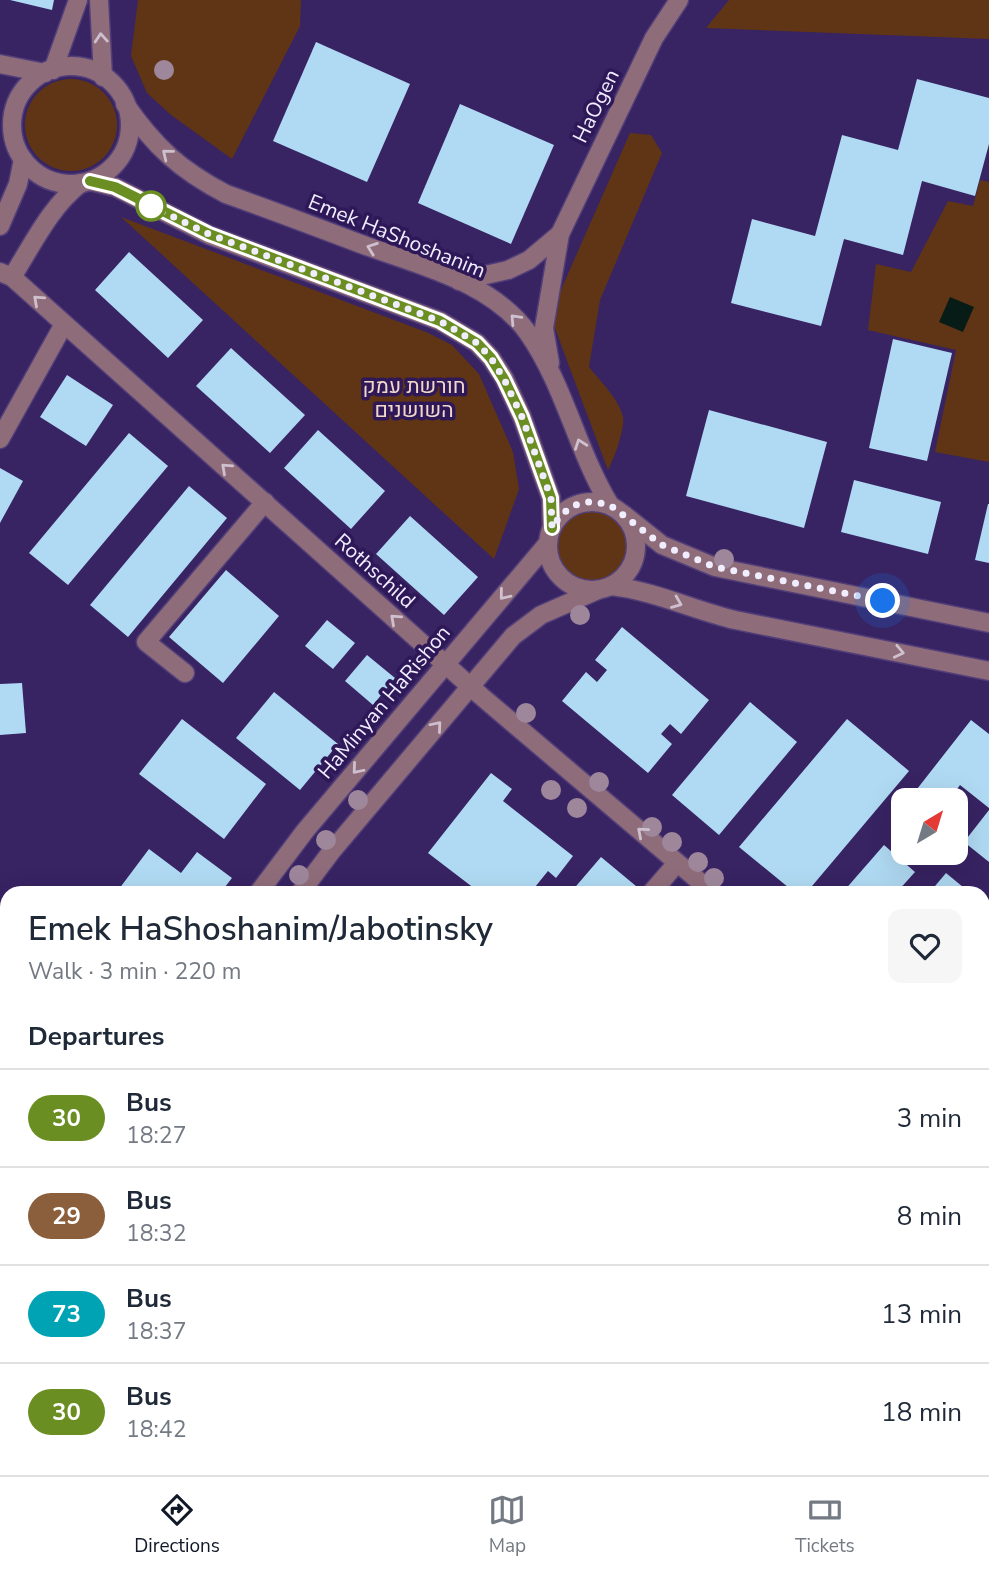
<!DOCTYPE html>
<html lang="en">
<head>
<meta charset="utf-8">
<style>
  :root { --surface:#fff; --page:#f6f6f7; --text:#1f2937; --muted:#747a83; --line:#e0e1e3; --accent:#111827 }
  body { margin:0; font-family:"Nunito Sans",Heebo,sans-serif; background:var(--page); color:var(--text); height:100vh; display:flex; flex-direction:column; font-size:26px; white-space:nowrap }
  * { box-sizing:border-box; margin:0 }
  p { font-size:23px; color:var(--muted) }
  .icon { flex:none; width:38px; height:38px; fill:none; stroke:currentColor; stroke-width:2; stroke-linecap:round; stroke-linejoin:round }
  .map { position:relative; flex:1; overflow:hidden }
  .panel { position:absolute; left:0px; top:886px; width:990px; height:590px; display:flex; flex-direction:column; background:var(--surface); border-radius:21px 21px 0 0; box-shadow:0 7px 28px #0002 }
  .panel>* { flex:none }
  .badge { padding:0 14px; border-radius:23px; font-size:24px; line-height:46px }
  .needle { width:46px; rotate:38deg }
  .tools { position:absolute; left:891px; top:788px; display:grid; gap:14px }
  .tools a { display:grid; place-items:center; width:77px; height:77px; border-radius:14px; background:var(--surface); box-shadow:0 7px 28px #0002; font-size:35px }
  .you { position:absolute; width:35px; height:35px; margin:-18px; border:5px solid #fff; border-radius:50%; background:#1a73e8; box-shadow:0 0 0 10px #1a73e833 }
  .map>.badge { position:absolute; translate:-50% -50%; box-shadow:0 0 0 4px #fff }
  h2 { padding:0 28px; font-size:26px; line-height:63px }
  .round { display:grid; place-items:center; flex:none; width:74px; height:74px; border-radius:14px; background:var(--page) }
  .overview { display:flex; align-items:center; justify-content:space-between; height:119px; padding:0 28px }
  h1 { font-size:33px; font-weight:600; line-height:52px }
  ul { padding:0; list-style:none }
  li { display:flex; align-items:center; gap:21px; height:98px; padding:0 28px; border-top:2px solid var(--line) }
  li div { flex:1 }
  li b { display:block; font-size:26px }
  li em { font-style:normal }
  li .badge { min-width:77px; font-weight:700; text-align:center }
  .tab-bar { display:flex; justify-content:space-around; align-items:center; height:98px; border-top:2px solid var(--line); background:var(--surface); font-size:19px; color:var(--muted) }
  .tab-bar a { display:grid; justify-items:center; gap:4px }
  .tab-bar .on { color:var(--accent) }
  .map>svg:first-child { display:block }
</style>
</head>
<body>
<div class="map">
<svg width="989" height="1475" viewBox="0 0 989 1475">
  <rect width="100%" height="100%" fill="#382363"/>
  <polygon fill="#412b73" points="0,1042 7,1046 7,1307 0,1323"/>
  <g fill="#603515">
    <polygon points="138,0 301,0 300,26 232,159 171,115 147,93 131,56"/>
    <polygon points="729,0 989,0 989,39 706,28"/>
    <circle cx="71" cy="125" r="46"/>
    <path d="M 630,133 L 651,135 L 662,153 L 600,300 L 589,367 C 600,381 619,399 623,417 C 625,429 614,459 608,470 L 563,350 L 555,328 L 553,308 Z"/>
    <polygon points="980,180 989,182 989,462 935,452 956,350 868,330 876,264 911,272 948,201 973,206"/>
    <polygon points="121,217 426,332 452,345 479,374 513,452 519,489 494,559"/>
    <circle cx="592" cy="546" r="39"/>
    <polygon points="191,1468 667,1468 673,1475 200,1475"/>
  </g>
  <polygon fill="#081c17" points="950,297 974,307 963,332 939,322"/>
  <g fill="#b0daf3">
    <polygon points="10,0 54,0 52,10"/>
    <polygon points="316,42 410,84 367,182 273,141"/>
    <polygon points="917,79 989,98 989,144 975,196 922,181 903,255 844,239 821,326 731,303 752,219 815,236 842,135 898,150"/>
    <polygon points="460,104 554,145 511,244 418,203"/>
    <polygon points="129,252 203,320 168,358 95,290"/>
    <polygon points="893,339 952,353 927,461 869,448"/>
    <polygon points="231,348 305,415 270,453 196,386"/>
    <polygon points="67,375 113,405 86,446 40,417"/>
    <polygon points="709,410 827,442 804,528 686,496"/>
    <polygon points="318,430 385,491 351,529 284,468"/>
    <polygon points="129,433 168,466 68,585 29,553"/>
    <polygon points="0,468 23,481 0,523"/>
    <polygon points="854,480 941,502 928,554 841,532"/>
    <polygon points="189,486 227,518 128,637 90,605"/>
    <polygon points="988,504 989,504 989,563 975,560"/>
    <polygon points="410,516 478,577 444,615 376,554"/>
    <polygon points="226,570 279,616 223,683 169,637"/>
    <polygon points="327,620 355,643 333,669 305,646"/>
    <polygon points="622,627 709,700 681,734 670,724 661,734 672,744 648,773 562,701 586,672 597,682 607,670 595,660"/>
    <polygon points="367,655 395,678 373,705 345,681"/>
    <polygon points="22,683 26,733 0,735 0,684"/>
    <polygon points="274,692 338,744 300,790 236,738"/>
    <polygon points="750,702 797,742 719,835 672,795"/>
    <polygon points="182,719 266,784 224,839 139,774"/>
    <polygon points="847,719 909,771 807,892 794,892 739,847"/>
    <polygon points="971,720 989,734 989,808 960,785 949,800 912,800 910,798"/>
    <polygon points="491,773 512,789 503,801 573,856 556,878 548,871 531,892 479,892 428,853"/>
    <polygon points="989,810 989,862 964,842"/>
    <polygon points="884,845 915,872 897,892 843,892"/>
    <polygon points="149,849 181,873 197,852 232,878 221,892 124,892 119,889"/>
    <polygon points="601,857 642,891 641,892 571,892"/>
    <polygon points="946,873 969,892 930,892"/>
    <polygon points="0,920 7,923 7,975 0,973"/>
    <polygon points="989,970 989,1057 984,1052 984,977"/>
    <polygon points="7,1150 7,1276 0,1287 0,1162"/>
    <polygon points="984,1188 989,1193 989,1252 984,1258"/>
    <polygon points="989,1297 989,1338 984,1334 984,1304"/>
    <polygon points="984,1363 989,1367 989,1433 984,1435"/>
    <polygon points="779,1468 893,1468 901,1475 783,1475"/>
  </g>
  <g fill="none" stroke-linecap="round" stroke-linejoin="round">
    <defs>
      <g id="minor">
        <polyline points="99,0 103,77"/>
        <polyline points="0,64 45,73"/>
        <circle cx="71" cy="125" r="59"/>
        <polyline points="53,70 78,0"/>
        <path d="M 125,104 C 155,147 180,170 226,194 C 271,210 316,227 361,244 C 417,265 491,281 528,333 C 565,386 577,451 610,505"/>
        <polyline points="90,181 115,187 209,235 440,321 477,343 491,358 504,378 522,417 551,498 552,528"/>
        <polyline points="0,226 18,184 23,159"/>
        <polyline points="0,272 12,277 481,696 712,892"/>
        <path d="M 12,277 C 33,244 50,207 81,183"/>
        <polyline points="459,281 508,270 529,260 560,234"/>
        <polyline points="550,363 544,328 560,234 654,38 679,0"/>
        <polyline points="0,439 64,324"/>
        <circle cx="592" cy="546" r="44"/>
        <polyline points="623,514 662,545 715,567 989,623"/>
        <path d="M 611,586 C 655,591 693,610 735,620 L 989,671"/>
        <polyline points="185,673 146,642 265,502"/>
        <polyline points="259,892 305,831 548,543"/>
        <polyline points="301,892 331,852 513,636 541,615 598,590"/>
        <polyline points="652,892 677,863"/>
        <polyline points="984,926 989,920"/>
        <polyline points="0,1018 4,1020"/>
        <polyline points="984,1124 989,1128"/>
        <polyline points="0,1357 7,1343"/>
        <polyline points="0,1432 7,1416"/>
        <polyline points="159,1468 167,1475"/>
        <polyline points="939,1468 946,1475"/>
      </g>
    </defs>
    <use href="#minor" stroke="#523f79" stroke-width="21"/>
    <use href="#minor" stroke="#8f6c79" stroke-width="18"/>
  </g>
  <g fill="#9e879b">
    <circle cx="164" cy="70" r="10"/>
    <circle cx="724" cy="559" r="10"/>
    <circle cx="580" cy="615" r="10"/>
    <circle cx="526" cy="713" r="10"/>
    <circle cx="599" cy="782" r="10"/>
    <circle cx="551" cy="790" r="10"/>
    <circle cx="358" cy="800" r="10"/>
    <circle cx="577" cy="808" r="10"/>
    <circle cx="652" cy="827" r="10"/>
    <circle cx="326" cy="840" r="10"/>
    <circle cx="672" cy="842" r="10"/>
    <circle cx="698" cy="862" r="10"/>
    <circle cx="299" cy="875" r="10"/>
    <circle cx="714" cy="878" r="10"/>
  </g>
  <defs><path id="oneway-chevron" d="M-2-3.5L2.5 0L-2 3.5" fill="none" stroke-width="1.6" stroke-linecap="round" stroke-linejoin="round" transform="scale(1.75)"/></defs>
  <g stroke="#cec0cf">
    <use href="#oneway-chevron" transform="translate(101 38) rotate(-94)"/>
    <use href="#oneway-chevron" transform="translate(167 154) rotate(-141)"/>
    <use href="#oneway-chevron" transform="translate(372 248) rotate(-160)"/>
    <use href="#oneway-chevron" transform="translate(38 300) rotate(-138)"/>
    <use href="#oneway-chevron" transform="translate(515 319) rotate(-133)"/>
    <use href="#oneway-chevron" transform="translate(580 444) rotate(-110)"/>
    <use href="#oneway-chevron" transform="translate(226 468) rotate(-138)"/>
    <use href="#oneway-chevron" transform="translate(504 595) rotate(129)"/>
    <use href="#oneway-chevron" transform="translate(677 603) rotate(22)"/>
    <use href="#oneway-chevron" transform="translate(395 619) rotate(-138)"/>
    <use href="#oneway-chevron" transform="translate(899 652) rotate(12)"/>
    <use href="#oneway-chevron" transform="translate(437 726) rotate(-50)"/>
    <use href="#oneway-chevron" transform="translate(357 769) rotate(130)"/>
    <use href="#oneway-chevron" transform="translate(642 832) rotate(-139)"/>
  </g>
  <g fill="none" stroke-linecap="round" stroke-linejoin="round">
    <defs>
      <polyline id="line" points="90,181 115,187 209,234 440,321 477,343 491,358 504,379 522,417 551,498 552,528"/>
    </defs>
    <use href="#line" stroke="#fff" stroke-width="16"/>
    <use href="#line" stroke="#6b8e23" stroke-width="10"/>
    <polyline stroke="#f0eefe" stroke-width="7" stroke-dasharray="0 12.6" points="151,206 209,234 440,321 477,343 491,358 504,379 522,417 551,498 552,528 560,516 572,506 587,502 595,502 610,505 662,545 715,567 883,601"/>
  </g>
  <circle fill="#fff" stroke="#6b8e23" stroke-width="3.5" cx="151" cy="206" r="14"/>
  <g text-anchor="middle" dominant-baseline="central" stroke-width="7" stroke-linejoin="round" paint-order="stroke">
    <g font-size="21" fill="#f0eefe" stroke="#2e1858">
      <text transform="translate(596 106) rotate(-64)">HaOgen</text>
      <text transform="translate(397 236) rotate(22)">Emek HaShoshanim</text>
      <text transform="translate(375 571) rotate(42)">Rothschild</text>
      <text transform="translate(384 702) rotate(-50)">HaMinyan HaRishon</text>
    </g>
    <g font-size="21" fill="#f1d8c9" stroke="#2e1858">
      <text x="414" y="386">חורשת עמק<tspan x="414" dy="24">השושנים</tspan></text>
    </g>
  </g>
</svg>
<div class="tools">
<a><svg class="needle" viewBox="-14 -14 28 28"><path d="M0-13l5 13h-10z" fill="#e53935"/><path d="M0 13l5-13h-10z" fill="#747a83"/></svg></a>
</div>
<div class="you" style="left:883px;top:601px"></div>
<section class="panel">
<div class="overview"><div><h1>Emek HaShoshanim/Jabotinsky</h1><p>Walk · 3 min · 220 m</p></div><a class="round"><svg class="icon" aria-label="heart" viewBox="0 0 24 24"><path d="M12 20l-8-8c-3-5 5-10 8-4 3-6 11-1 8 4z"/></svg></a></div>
<h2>Departures</h2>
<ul>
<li><span class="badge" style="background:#6b8e23;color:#fff">30</span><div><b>Bus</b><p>18:27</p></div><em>3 min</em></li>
<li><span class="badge" style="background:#8b5e3c;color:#fff">29</span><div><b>Bus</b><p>18:32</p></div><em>8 min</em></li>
<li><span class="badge" style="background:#00a3b4;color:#fff">73</span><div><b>Bus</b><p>18:37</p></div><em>13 min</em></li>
<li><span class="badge" style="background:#6b8e23;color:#fff">30</span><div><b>Bus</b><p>18:42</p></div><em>18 min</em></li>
</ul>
</section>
</div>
<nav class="tab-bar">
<a class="on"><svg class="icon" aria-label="directions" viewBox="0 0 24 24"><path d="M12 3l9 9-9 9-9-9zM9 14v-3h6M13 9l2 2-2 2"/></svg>Directions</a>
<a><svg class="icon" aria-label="map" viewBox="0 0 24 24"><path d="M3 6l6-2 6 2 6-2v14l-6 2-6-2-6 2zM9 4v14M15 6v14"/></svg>Map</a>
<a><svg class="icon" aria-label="tickets" viewBox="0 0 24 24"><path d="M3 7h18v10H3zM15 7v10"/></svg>Tickets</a>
</nav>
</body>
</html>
